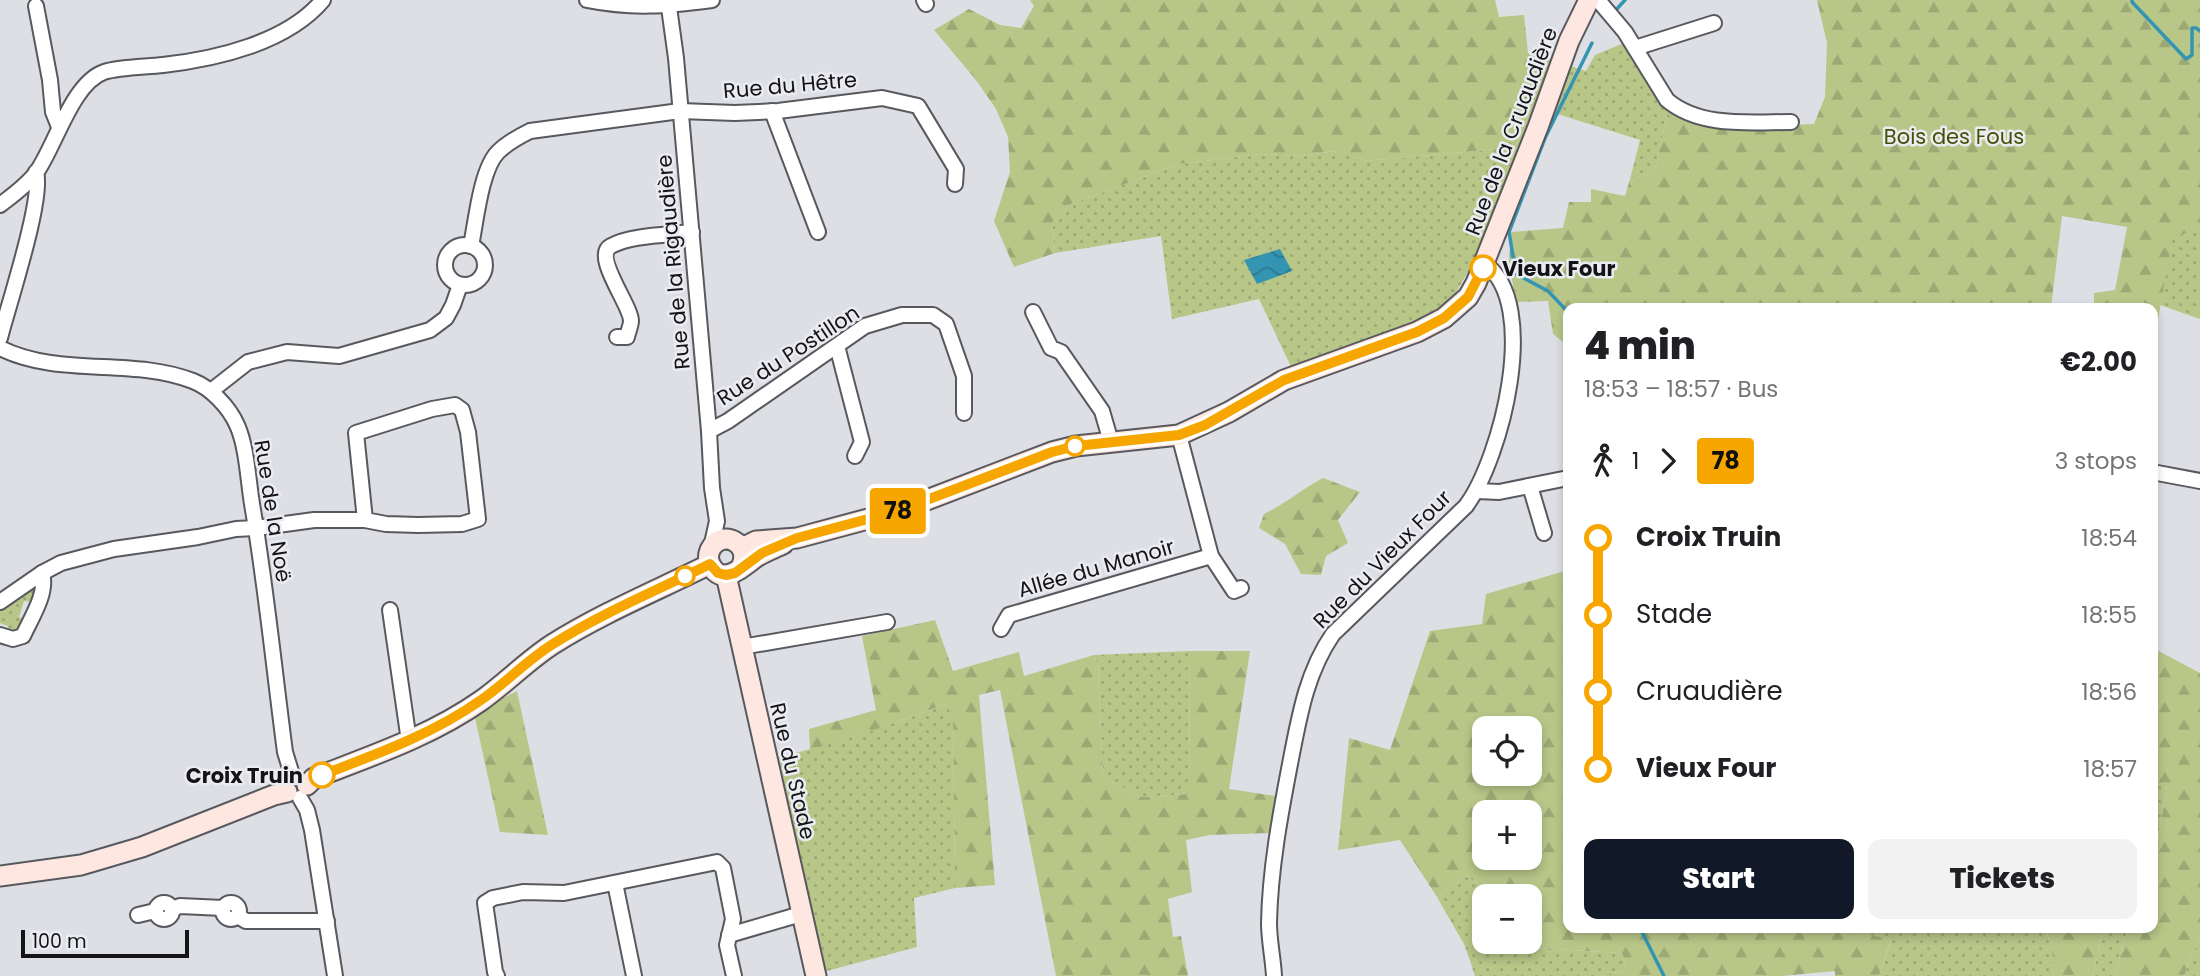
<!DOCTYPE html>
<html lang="en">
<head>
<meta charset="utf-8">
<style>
  :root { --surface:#fff; --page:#f2f2f2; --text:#202124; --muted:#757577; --accent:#111827 }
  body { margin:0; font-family:Poppins,sans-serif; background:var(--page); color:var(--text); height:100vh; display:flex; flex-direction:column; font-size:26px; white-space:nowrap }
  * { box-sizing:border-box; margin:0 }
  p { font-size:23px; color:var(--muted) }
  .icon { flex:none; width:38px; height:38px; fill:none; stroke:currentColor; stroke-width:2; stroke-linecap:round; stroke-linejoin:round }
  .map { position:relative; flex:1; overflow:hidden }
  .sheet { position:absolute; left:1563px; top:303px; width:595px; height:630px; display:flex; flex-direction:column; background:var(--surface); border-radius:14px; box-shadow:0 4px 10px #0003 }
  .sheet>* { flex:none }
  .badge { padding:0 14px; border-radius:5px; font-size:24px; line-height:46px }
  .buttons { position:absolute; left:1472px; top:716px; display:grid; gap:14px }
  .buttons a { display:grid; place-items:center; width:70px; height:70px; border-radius:14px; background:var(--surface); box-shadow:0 4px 10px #0003; font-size:35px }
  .scale { position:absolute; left:21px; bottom:18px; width:168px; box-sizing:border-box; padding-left:7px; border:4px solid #141416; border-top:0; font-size:19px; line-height:24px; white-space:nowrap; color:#141416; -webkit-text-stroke:5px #ebecf2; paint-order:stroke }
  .map>.badge { position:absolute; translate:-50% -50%; box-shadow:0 0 0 4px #fff }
  .legs { display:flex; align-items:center; gap:10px; height:77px; padding:0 21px; font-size:23px }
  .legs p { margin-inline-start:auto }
  .overview { display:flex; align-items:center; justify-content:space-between; height:119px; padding:0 21px }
  h1 { font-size:38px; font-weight:800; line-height:52px }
  .primary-button { display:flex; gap:14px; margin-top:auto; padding:14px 21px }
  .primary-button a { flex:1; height:80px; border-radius:14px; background:var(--accent); color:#fff; font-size:28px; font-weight:800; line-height:80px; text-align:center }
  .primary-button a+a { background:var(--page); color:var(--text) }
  ul { padding:0 21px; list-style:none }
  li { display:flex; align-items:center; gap:24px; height:77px; font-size:26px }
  li i { display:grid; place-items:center; width:10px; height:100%; margin:0 9px; background:currentColor }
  li i::after { content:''; width:18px; height:18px; margin:-9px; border:5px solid; border-radius:50%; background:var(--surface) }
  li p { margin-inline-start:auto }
  li:first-child i { background:linear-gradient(#0000 50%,currentColor 0) }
  li:last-child i { background:linear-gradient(currentColor 50%,#0000 0) }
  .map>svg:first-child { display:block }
</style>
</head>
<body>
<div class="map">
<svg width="2200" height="976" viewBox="0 0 2200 976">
  <defs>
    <pattern id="grass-dots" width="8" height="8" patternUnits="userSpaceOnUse" patternTransform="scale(1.75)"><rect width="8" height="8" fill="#b8c688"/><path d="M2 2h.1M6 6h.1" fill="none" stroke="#9da975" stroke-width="1.8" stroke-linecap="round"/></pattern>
    <pattern id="forest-firs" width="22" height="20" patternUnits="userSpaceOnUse" patternTransform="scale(1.75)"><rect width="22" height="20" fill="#b8c688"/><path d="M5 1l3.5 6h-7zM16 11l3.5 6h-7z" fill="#9da975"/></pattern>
    <pattern id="water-waves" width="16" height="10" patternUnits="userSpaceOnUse" patternTransform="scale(1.75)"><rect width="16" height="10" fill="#3495b2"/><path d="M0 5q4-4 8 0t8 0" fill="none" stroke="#2b7890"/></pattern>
  </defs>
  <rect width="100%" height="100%" fill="#dddfe5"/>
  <g fill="url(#grass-dots)">
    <polygon points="1624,43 1668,112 1654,173 1630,179 1640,140 1535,107 1552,60 1586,71 1595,55"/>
    <polygon points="1518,147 1474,261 1454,296 1417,325 1293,371 1259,299 1172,319 1161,236 1055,253 1052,223 1071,204 1179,164 1260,154 1299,156 1337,151 1366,161"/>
    <polygon points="2200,226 2200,319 2160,305 2172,239"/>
    <polygon points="37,585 33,602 24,601 19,617 26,620 20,632 6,633 8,626 0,623 0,607 25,590"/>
    <polygon points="1190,651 1189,794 1141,797 1103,777 1098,667 1094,655"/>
    <path d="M 946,704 L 953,717 L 955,888 L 914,898 L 917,947 L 823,972 L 779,757 C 836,744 891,724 946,704 Z"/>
    <polygon points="2153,784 2167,785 2158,839 2153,856"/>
    <polygon points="1466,876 1499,896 1484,896 1484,942 1504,942 1503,946 1622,953 1627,970 1601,976 1475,976 1465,946 1437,897"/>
    <polygon points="1756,928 2046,928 2054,963 2052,976 1879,976 1891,941 1846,929 1756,933"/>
    <polygon points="2103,928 2128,928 2114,976 2093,976"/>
    <polygon points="2200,934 2200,976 2184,976"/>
  </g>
  <g fill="url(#forest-firs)" fill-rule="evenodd">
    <polygon points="1030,0 1495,0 1499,17 1524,15 1528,53 1552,60 1518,147 1366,161 1336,151 1299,156 1260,154 1179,164 1071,204 1052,223 1055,253 1014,267 994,221 1010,172 1008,137 996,109 976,80 934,30 969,9 1000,25 1021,28 1034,6"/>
    <polygon points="1817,0 2200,0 2200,226 2172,240 2153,349 2152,308 2094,308 2094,293 2115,290 2127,227 2062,216 2051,308 1568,308 1568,346 1553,334 1548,301 1516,302 1509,262 1511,232 1563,228 1569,202 1591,202 1591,189 1625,196 1630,179 1654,173 1668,112 1711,128 1814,124 1825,97 1827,43"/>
    <path d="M 1323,478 L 1360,492 L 1338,520 L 1348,543 L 1326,556 L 1321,575 L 1301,574 L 1285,544 L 1259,528 L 1264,514 C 1285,504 1302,489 1323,478 Z"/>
    <path d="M 1568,570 L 1568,928 L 1756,928 L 1757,933 L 1846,929 L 1891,940 L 1879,976 L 1835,976 L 1835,971 L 1782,976 L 1601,976 L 1627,970 L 1622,953 L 1502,946 L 1504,942 L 1530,942 L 1530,896 L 1499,896 L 1466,876 L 1437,897 L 1400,840 L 1338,850 L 1349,738 L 1390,750 L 1430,631 L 1482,624 L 1486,594 ZM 1484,728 L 1530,728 L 1530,774 L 1484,774 ZM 1530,812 L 1530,858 L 1484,858 L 1484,812 Z"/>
    <polygon points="935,620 953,671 1019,652 1024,676 1094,655 1098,667 1103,777 1141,797 1189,794 1190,651 1250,651 1229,789 1275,796 1270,833 1210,835 1186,840 1192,892 1168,899 1173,937 1181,936 1188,976 1056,976 1000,690 979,695 995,885 955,888 953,717 946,704 874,730 810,750 809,729 876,710 862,636"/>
    <polygon points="2153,648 2200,673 2200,934 2184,976 2114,976 2128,928 2152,928 2153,856 2158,839 2167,786 2153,784"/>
    <polygon points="517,691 548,835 500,832 474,713"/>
    <polygon points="2046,928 2103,928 2093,976 2052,976 2054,963"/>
  </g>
  <polygon fill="url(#water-waves)" points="1280,249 1292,271 1257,284 1244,260"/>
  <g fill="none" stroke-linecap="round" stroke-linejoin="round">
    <g stroke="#3495b2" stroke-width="3.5">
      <polyline points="2132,0 2132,2 2186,59 2192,55 2192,28 2196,28 2200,31"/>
      <polyline points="1614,12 1625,0"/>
      <polyline points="1568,312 1548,291 1516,274 1509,232 1545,138 1592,43"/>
      <polyline points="1640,928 1664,976"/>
    </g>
    <defs>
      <g id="street">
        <path d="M 587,0 C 632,9 667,6 712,0"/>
        <polyline points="668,0 676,58 709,431 712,488 717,521 711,548"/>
        <polyline points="924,0 926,4"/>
        <path d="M 1598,0 L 1625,32 L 1667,100 C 1700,128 1750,122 1791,122"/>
        <polyline points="36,6 50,80 53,112 59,127"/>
        <polyline points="1635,48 1714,23"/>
        <polyline points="772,111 818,232"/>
        <path d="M 0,205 C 13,195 26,186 36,173 C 55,147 72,83 104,72 C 119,67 146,67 163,65 C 216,59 287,43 323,0"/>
        <circle cx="465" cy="265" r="20"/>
        <path d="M 471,246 C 476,221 481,169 498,152 C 507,143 518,137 530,131 L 680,111 L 735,113 L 778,111 L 882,98 L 918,106 L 956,169 L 955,184"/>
        <polyline points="1033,312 1051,348 1061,352 1102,411 1111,442"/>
        <path d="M 617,337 L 627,337 C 628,332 631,325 631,321 C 631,305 592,256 611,246 C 630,235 669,235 692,232"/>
        <path d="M 0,338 C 8,306 44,198 36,172"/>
        <polyline points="837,346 862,442 855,456"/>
        <path d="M 0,348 C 61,378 131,357 193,381 C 211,388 229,407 237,425 C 247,447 248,480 252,504 C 266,586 274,669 285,752 L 293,778"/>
        <polyline points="211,391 248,362 287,352 339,356 430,330 446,318 453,305 460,285"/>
        <polyline points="709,431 728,421 865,326 902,315 933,315 946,324 964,376 964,413"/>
        <polyline points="2152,472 2200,481"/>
        <polyline points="1530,486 1544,533"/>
        <polyline points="1477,491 1499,492 1568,478"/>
        <polyline points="1211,556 1234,591 1241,588"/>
        <polyline points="0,602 42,573 61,563 114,549 198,537 236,529 256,528 314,520 365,520 386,524 418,525 462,524 478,519 468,432 462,410 455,405 432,409 356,433 365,520"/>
        <polyline points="390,610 409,741"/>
        <polyline points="1001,629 1009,615 1211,556 1179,435"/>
        <path d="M 0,635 L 13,639 L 23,636 C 31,618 48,593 42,573"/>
        <polyline points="742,647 887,622"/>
        <polyline points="300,798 307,810 312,830 335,976"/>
        <polyline points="615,883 634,976"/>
        <circle cx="164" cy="911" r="8"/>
        <circle cx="231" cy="911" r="8"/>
        <polyline points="172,909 180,906 223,908"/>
        <polyline points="138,915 155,911"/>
        <polyline points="238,916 246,921 327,921"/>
        <polyline points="729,935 801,914"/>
        <polyline points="497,976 495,972 485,903 493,898 523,892 564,893 717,862 723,868 733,919 727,945 734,976"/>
        <path d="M 1274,976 C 1273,958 1269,940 1269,923 C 1270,870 1280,816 1290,764 C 1299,718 1306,673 1333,634 L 1466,506 C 1501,459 1541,304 1485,264"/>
      </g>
      <g id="secondary">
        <polyline points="742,548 756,541 797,538 898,511 1052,452 1076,446 1179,435 1229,412 1284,380 1417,332 1444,318 1468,297 1476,283 1538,127 1569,41 1589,0"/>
        <path d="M 740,569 C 755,544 721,527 710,550 C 708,555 708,561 711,566 C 724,588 745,564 758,556 C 766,551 775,548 783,544"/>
        <polyline points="726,575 816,976"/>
        <path d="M 307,785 L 314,778 C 371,756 431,736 482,700 C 507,682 528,660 553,644 C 602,613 658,590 710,564"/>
        <polyline points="0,876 81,865 142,847 274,795 287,792"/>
      </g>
    </defs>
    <use href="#street" stroke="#58595e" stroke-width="18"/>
    <use href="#secondary" stroke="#58595e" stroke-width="23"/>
    <use href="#street" stroke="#fff" stroke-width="14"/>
    <use href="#secondary" stroke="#fde7e0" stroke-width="19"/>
  </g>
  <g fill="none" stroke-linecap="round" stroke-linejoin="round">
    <defs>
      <path id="line-1" d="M 322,775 C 377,754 433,734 481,700 C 506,683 527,660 553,644 C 602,613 658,590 710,564 L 718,573 L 726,575 L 735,573 L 762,553 L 797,538 L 898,511 L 1052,452 L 1076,446 L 1179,435 L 1205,425 L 1284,380 L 1417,332 L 1444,318 L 1468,297 L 1483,268"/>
    </defs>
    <use href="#line-1" stroke="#fff" stroke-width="16"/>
    <use href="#line-1" stroke="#f7a600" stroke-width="10"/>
  </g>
  <g fill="#fff" stroke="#f7a600" stroke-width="3.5">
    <circle cx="1483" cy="268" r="12"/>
    <circle cx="1075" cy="446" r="9"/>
    <circle cx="685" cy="576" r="9"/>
    <circle cx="322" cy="775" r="12"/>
  </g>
  <g text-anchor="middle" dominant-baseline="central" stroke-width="5" stroke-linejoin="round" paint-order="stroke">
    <g font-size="21" fill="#141416" stroke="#ebecf2">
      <text transform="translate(790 85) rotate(-5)">Rue du Hêtre</text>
      <text transform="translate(1511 131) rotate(-69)">Rue de la Cruaudière</text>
      <text transform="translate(673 262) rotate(-95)">Rue de la Rigaudière</text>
      <text transform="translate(788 355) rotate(-33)">Rue du Postillon</text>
      <text transform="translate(273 511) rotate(81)">Rue de la Noë</text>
      <text transform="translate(1382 559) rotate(-45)">Rue du Vieux Four</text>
      <text transform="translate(1096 568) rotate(-16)">Allée du Manoir</text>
      <text transform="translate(793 771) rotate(77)">Rue du Stade</text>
    </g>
    <g font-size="21" fill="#454f06" stroke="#ebecf2">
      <text x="1954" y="136">Bois des Fous</text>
    </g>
    <g font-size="21" font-weight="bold" fill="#141416" stroke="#ebecf2" text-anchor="start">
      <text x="1502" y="268">Vieux Four</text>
      <text x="303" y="775" text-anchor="end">Croix Truin</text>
    </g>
  </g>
</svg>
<div class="buttons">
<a><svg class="icon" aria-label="locate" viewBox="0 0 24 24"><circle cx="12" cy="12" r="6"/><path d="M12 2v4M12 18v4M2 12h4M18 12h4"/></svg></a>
<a>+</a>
<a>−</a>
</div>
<div class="scale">100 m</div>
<b class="badge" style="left:898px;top:511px;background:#f7a600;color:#111">78</b>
<section class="sheet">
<div class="overview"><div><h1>4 min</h1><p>18:53 – 18:57 · Bus</p></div><b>€2.00</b></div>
<div class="legs"><svg class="icon" aria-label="walk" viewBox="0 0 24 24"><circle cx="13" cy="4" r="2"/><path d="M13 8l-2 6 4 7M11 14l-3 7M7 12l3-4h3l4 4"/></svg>1<svg class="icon" aria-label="forward" viewBox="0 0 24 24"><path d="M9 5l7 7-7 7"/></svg><b class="badge" style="background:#f7a600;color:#111">78</b><p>3 stops</p></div>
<ul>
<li><i style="color:#f7a600"></i><b>Croix Truin</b><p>18:54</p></li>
<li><i style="color:#f7a600"></i><span>Stade</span><p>18:55</p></li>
<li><i style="color:#f7a600"></i><span>Cruaudière</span><p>18:56</p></li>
<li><i style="color:#f7a600"></i><b>Vieux Four</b><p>18:57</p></li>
</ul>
<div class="primary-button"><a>Start</a><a>Tickets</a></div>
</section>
</div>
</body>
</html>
